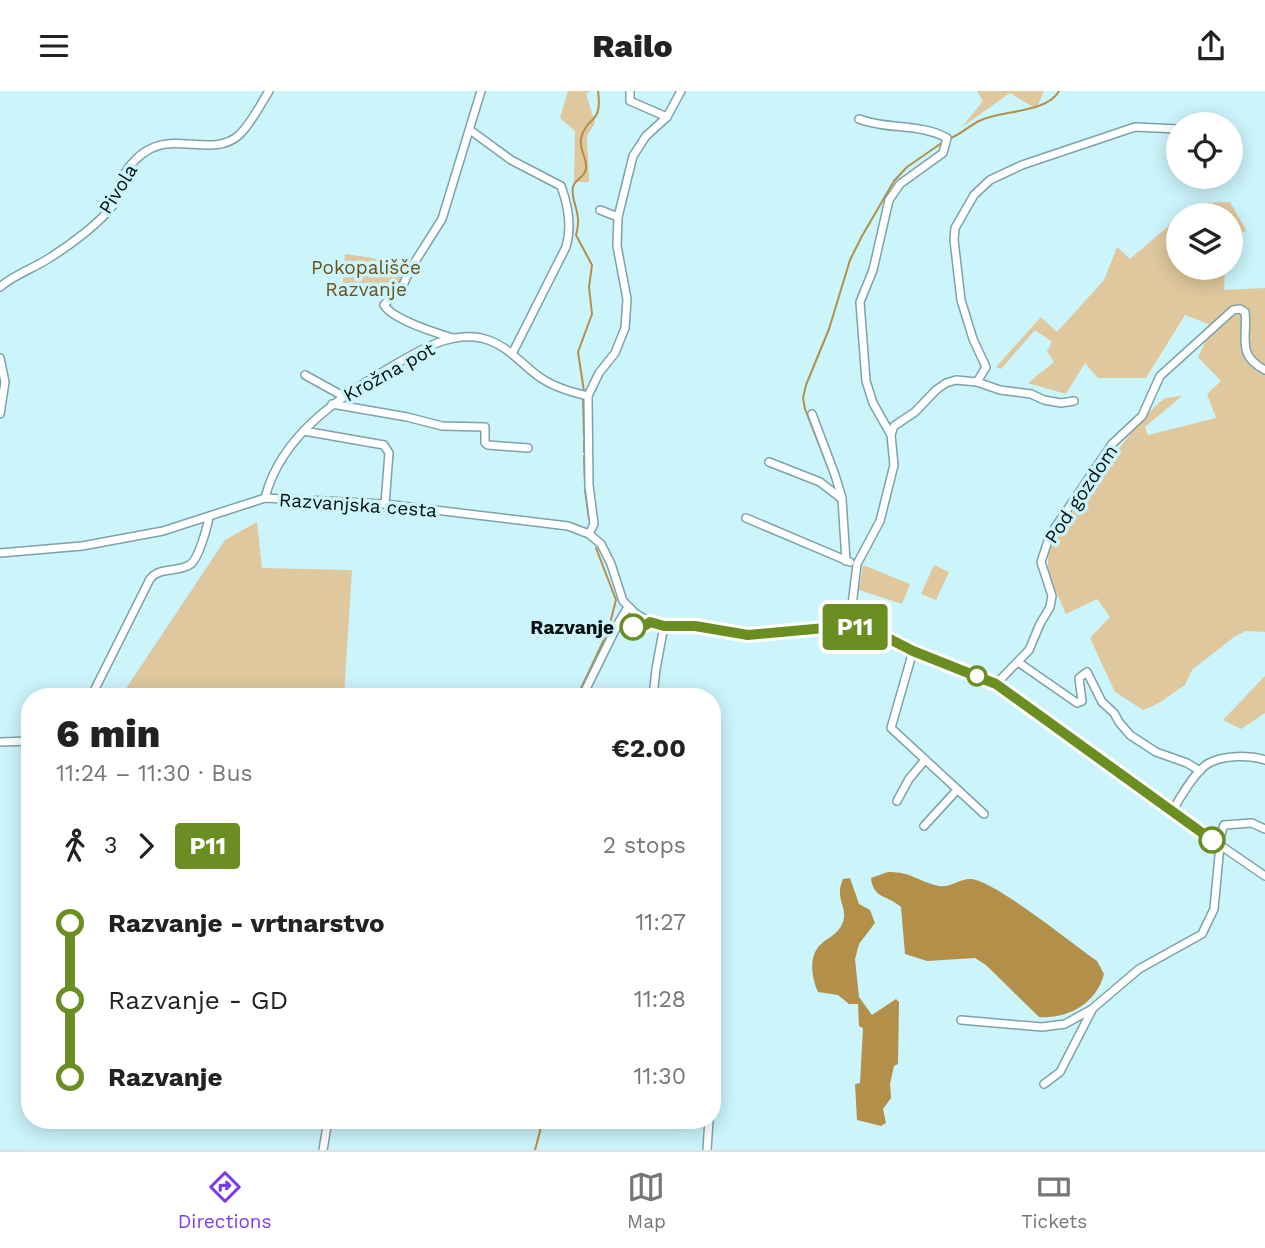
<!DOCTYPE html>
<html lang="en">
<head>
<meta charset="utf-8">
<style>
  :root { --surface:#fff; --page:#f6f6f6; --text:#222; --muted:#767676; --line:#e0e0e0; --accent:#7c3aed }
  body { margin:0; font-family:"Work Sans",sans-serif; background:var(--page); color:var(--text); height:100vh; display:flex; flex-direction:column; font-size:26px; white-space:nowrap }
  * { box-sizing:border-box; margin:0 }
  p { font-size:23px; color:var(--muted) }
  .icon { flex:none; width:38px; height:38px; fill:none; stroke:currentColor; stroke-width:2; stroke-linecap:round; stroke-linejoin:round }
  .map { position:relative; flex:1; overflow:hidden }
  .details { position:absolute; left:21px; top:597px; width:700px; height:441px; display:flex; flex-direction:column; background:var(--surface); border-radius:28px; box-shadow:0 4px 18px #0003 }
  .details>* { flex:none }
  .badge { padding:0 14px; border-radius:5px; font-size:24px; line-height:46px }
  .tools { position:absolute; left:1166px; top:21px; display:grid; gap:14px }
  .tools a { display:grid; place-items:center; width:77px; height:77px; border-radius:50%; background:var(--surface); box-shadow:0 4px 18px #0003; font-size:35px }
  .map>.badge { position:absolute; translate:-50% -50%; box-shadow:0 0 0 4px #fff }
  .legs { display:flex; align-items:center; gap:10px; height:77px; padding:0 35px; font-size:23px }
  .legs p { margin-inline-start:auto }
  .summary { display:flex; align-items:center; justify-content:space-between; height:119px; padding:0 35px }
  h1 { font-size:38px; font-weight:800; line-height:52px }
  ul { padding:0 35px; list-style:none }
  li { display:flex; align-items:center; gap:24px; height:77px; font-size:26px }
  li i { display:grid; place-items:center; width:10px; height:100%; margin:0 9px; background:currentColor }
  li i::after { content:''; width:18px; height:18px; margin:-9px; border:5px solid; border-radius:50%; background:var(--surface) }
  li p { margin-inline-start:auto }
  li:first-child i { background:linear-gradient(#0000 50%,currentColor 0) }
  li:last-child i { background:linear-gradient(currentColor 50%,#0000 0) }
  header { display:flex; justify-content:space-between; align-items:center; height:91px; padding:0 35px; background:var(--surface); font-size:32px; font-weight:800 }
  .tab-bar { display:flex; justify-content:space-around; align-items:center; height:98px; border-top:2px solid var(--line); background:var(--surface); font-size:19px; color:var(--muted) }
  .tab-bar a { display:grid; justify-items:center; gap:4px }
  .tab-bar .selected { color:var(--accent) }
  .map>svg:first-child { display:block }
</style>
</head>
<body>
<header><svg class="icon" aria-label="menu" viewBox="0 0 24 24"><path d="M4 6h16M4 12h16M4 18h16"/></svg>Railo<svg class="icon" aria-label="share" viewBox="0 0 24 24"><path d="M12 15V3M7 8l5-5 5 5M5 13v7h14v-7"/></svg></header>
<div class="map">
<svg width="1265" height="1059" viewBox="0 0 1265 1059">
  <rect width="100%" height="100%" fill="#ccf4fb"/>
  <g fill="#dfc89d">
    <polygon points="568,0 591,0 586,2 595,32 587,45 589,91 574,91 575,40 560,27"/>
    <polygon points="977,0 1044,0 1036,18 1010,2 962,36 983,10"/>
    <polygon points="1230,111 1246,139 1230,153 1230,124 1183,124 1202,112"/>
    <path d="M 1178,127 L 1178,177 L 1225,177 L 1224,199 L 1265,197 L 1265,541 L 1246,540 L 1234,546 L 1192,579 L 1185,594 L 1159,612 L 1143,619 L 1115,601 L 1090,547 L 1110,526 L 1097,508 L 1066,523 C 1059,505 1044,481 1049,462 C 1056,438 1146,316 1166,307 C 1170,306 1177,306 1182,305 L 1145,336 L 1148,344 L 1216,327 L 1207,303 L 1221,290 L 1198,266 L 1213,235 L 1185,224 L 1146,287 L 1098,287 L 1085,272 L 1066,303 L 1028,292 L 1054,271 L 1047,260 L 1052,251 L 1035,239 L 1001,278 L 996,276 L 1041,226 L 1057,241 L 1104,189 L 1117,156 L 1130,168 Z"/>
    <path d="M 345,163 C 361,166 413,168 401,192 C 396,201 393,202 383,203 L 379,208 L 342,202 Z"/>
    <polygon points="257,431 262,477 352,479 344,605 121,605 225,449"/>
    <polygon points="863,474 910,493 902,513 859,499"/>
    <polygon points="934,474 949,481 936,509 921,503"/>
    <polygon points="1265,585 1265,622 1241,638 1223,629"/>
  </g>
  <g fill="#b39049">
    <path d="M 888,781 C 913,781 916,790 939,795 C 950,797 959,788 970,788 C 993,788 1075,855 1097,870 L 1104,883 C 1096,913 1068,928 1039,926 L 986,874 L 975,867 L 927,870 L 905,863 L 901,816 C 888,804 873,808 871,787 Z"/>
    <path d="M 850,787 L 859,813 L 870,819 L 875,832 L 859,853 L 855,868 L 859,906 L 872,924 L 896,908 L 899,911 L 898,973 L 894,975 L 890,993 L 891,1007 L 883,1018 L 886,1032 L 881,1035 L 857,1029 L 855,993 L 860,992 L 863,937 L 859,935 L 858,913 L 849,913 L 838,904 L 818,901 C 812,888 808,866 820,854 C 828,846 838,844 843,831 C 848,815 834,808 843,788 Z"/>
  </g>
  <g fill="none" stroke-linecap="round" stroke-linejoin="round">
    <g stroke="#b39049" stroke-width="2">
      <path d="M 951,47 C 961,43 969,35 979,30 C 1002,19 1047,22 1059,0"/>
      <path d="M 584,300 L 578,261 L 592,223 L 589,196 L 592,174 L 576,144 C 583,122 570,110 573,96 C 575,87 587,86 586,75 C 586,65 579,58 581,48 C 586,24 603,35 598,0"/>
      <polyline points="583,308 584,346"/>
      <polyline points="584,349 584,361"/>
      <polyline points="584,365 585,394"/>
      <polyline points="833,389 805,318 803,307 806,294 829,238 850,169 862,145 894,90 907,76 943,51"/>
      <polyline points="585,399 589,428"/>
      <polyline points="577,606 608,540 616,509 596,457"/>
      <polyline points="535,1059 543,1029"/>
    </g>
    <defs>
      <g id="minor">
        <polyline points="630,0 630,10 667,26"/>
        <path d="M 470,39 L 511,69 L 561,95 C 568,114 572,136 566,156 L 513,261"/>
        <polyline points="600,119 618,126"/>
        <path d="M 0,196 C 15,183 35,177 51,166 C 70,154 100,132 113,114 C 120,104 119,94 124,84 C 129,74 140,63 150,58 C 177,43 215,66 239,44 C 251,33 260,14 269,0"/>
        <path d="M 453,247 C 436,242 392,228 384,214 L 403,194 L 411,177 L 442,128 L 481,0"/>
        <polyline points="0,267 5,291 0,323"/>
        <polyline points="305,284 343,305"/>
        <polyline points="977,291 1000,299 1031,303 1044,309 1061,312 1074,310"/>
        <polyline points="332,313 407,326 442,335 485,336 485,352 488,354 528,357"/>
        <polyline points="812,323 835,384 842,407"/>
        <polyline points="304,340 384,354 389,362 385,413"/>
        <polyline points="891,344 894,335 915,321 936,299 946,292 956,289 977,291 986,276 973,248 961,209 954,149 955,137 974,104 990,89 1022,74 1135,36 1178,38"/>
        <polyline points="769,371 820,391 842,408 846,470"/>
        <path d="M 265,407 C 281,343 342,304 396,273 C 422,258 450,241 481,247 C 507,253 519,271 538,285 C 553,296 570,301 588,305"/>
        <polyline points="746,427 850,471"/>
        <polyline points="589,443 594,433 589,394 588,305 599,282 615,262 625,237 627,208 617,155 618,126 633,65 646,45 667,26 681,0"/>
        <polyline points="0,462 82,455 163,440 265,407 385,413 568,435 589,443 601,453 611,473 623,510 635,522 650,531 664,535 695,535 748,544 847,535 878,543 913,560 996,593 1094,662 1172,721 1265,785"/>
        <path d="M 628,516 L 619,531 C 628,537 642,538 650,531"/>
        <path d="M 847,535 L 850,531 L 857,473 L 880,430 L 894,374 L 891,344 L 873,312 L 866,290 L 860,211 L 873,179 L 889,109 L 900,93 L 943,62 L 947,47 C 920,32 887,39 859,28"/>
        <polyline points="913,560 891,637 984,723"/>
        <polyline points="1018,571 1077,612 1082,610 1079,587 1087,581 1102,611 1114,622 1119,631 1130,644 1156,661 1187,672 1200,680"/>
        <path d="M 996,593 L 1029,559 L 1040,533 L 1050,516 L 1052,505 L 1041,471 L 1050,444 L 1112,353 L 1142,325 L 1160,285 L 1233,219 L 1240,218 L 1245,221 C 1248,247 1236,264 1265,279"/>
        <path d="M 91,606 L 150,488 C 160,475 179,482 191,473 C 199,466 207,437 209,426"/>
        <polyline points="582,606 619,531"/>
        <polyline points="653,606 656,578 664,535"/>
        <polyline points="0,651 30,650"/>
        <polyline points="897,710 909,688 924,670"/>
        <path d="M 1172,721 C 1179,708 1196,679 1209,672 C 1224,664 1249,664 1265,669"/>
        <polyline points="924,735 957,699"/>
        <polyline points="1218,753 1224,734 1252,732 1265,738"/>
        <polyline points="961,929 1042,936 1065,933 1092,918 1139,878 1202,843 1214,818 1220,754"/>
        <polyline points="1044,993 1060,981 1092,919"/>
        <polyline points="323,1059 328,1029"/>
        <polyline points="707,1059 709,1029"/>
      </g>
    </defs>
    <use href="#minor" stroke="#7da2a9" stroke-width="10"/>
    <use href="#minor" stroke="#fff" stroke-width="7"/>
  </g>
  <g fill="none" stroke-linecap="round" stroke-linejoin="round">
    <defs>
      <polyline id="line-1" points="633,536 646,534 650,531 664,535 695,535 748,544 847,535 878,542 913,560 996,593 1212,749"/>
    </defs>
    <use href="#line-1" stroke="#fff" stroke-width="16"/>
    <use href="#line-1" stroke="#6b8e23" stroke-width="10"/>
  </g>
  <g fill="#fff" stroke="#6b8e23" stroke-width="3.5">
    <circle cx="633" cy="536" r="12"/>
    <circle cx="977" cy="585" r="9"/>
    <circle cx="1212" cy="749" r="12"/>
  </g>
  <g text-anchor="middle" dominant-baseline="central" stroke-width="7" stroke-linejoin="round" paint-order="stroke">
    <g font-size="19" fill="#030f11" stroke="#ccf4fb">
      <text transform="translate(118 98) rotate(-58)">Pivola</text>
      <text transform="translate(389 281) rotate(-29)">Krožna pot</text>
      <text transform="translate(1081 403) rotate(-56)">Pod gozdom</text>
      <text transform="translate(358 414) rotate(4)">Razvanjska cesta</text>
    </g>
    <g font-size="19" fill="#6a511c" stroke="#ccf4fb">
      <text x="366" y="176">Pokopališče<tspan x="366" dy="22">Razvanje</tspan></text>
    </g>
    <g font-size="19" font-weight="bold" fill="#030f11" stroke="#ccf4fb" text-anchor="end">
      <text x="614" y="536">Razvanje</text>
    </g>
  </g>
</svg>
<div class="tools">
<a><svg class="icon" aria-label="locate" viewBox="0 0 24 24"><circle cx="12" cy="12" r="6"/><path d="M12 2v4M12 18v4M2 12h4M18 12h4"/></svg></a>
<a><svg class="icon" aria-label="layers" viewBox="0 0 24 24"><path d="M12 4l9 5-9 5-9-5zM3 14l9 5 9-5"/></svg></a>
</div>
<b class="badge" style="left:855px;top:536px;background:#6b8e23;color:#fff">P11</b>
<section class="details">
<div class="summary"><div><h1>6 min</h1><p>11:24 – 11:30 · Bus</p></div><b>€2.00</b></div>
<div class="legs"><svg class="icon" aria-label="walk" viewBox="0 0 24 24"><circle cx="13" cy="4" r="2"/><path d="M13 8l-2 6 4 7M11 14l-3 7M7 12l3-4h3l4 4"/></svg>3<svg class="icon" aria-label="forward" viewBox="0 0 24 24"><path d="M9 5l7 7-7 7"/></svg><b class="badge" style="background:#6b8e23;color:#fff">P11</b><p>2 stops</p></div>
<ul>
<li><i style="color:#6b8e23"></i><b>Razvanje - vrtnarstvo</b><p>11:27</p></li>
<li><i style="color:#6b8e23"></i><span>Razvanje - GD</span><p>11:28</p></li>
<li><i style="color:#6b8e23"></i><b>Razvanje</b><p>11:30</p></li>
</ul>
</section>
</div>
<nav class="tab-bar">
<a class="selected"><svg class="icon" aria-label="directions" viewBox="0 0 24 24"><path d="M12 3l9 9-9 9-9-9zM9 14v-3h6M13 9l2 2-2 2"/></svg>Directions</a>
<a><svg class="icon" aria-label="map" viewBox="0 0 24 24"><path d="M3 6l6-2 6 2 6-2v14l-6 2-6-2-6 2zM9 4v14M15 6v14"/></svg>Map</a>
<a><svg class="icon" aria-label="tickets" viewBox="0 0 24 24"><path d="M3 7h18v10H3zM15 7v10"/></svg>Tickets</a>
</nav>
</body>
</html>
